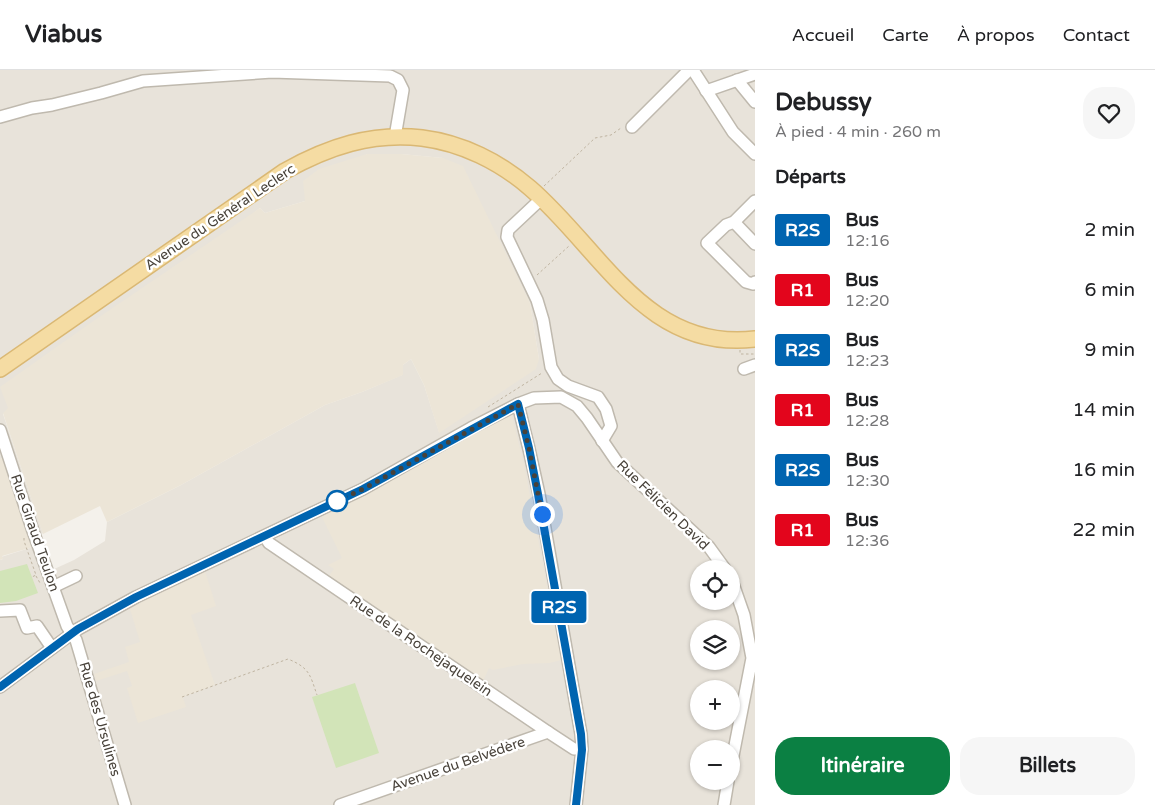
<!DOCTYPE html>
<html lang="fr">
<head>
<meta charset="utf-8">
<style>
  :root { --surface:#fff; --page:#f6f6f6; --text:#202124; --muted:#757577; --line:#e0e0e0; --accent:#0b8043 }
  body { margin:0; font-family:"Varela Round",sans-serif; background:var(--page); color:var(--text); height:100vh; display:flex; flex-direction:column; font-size:19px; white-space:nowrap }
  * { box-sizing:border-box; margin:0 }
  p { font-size:16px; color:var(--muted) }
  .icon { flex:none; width:28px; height:28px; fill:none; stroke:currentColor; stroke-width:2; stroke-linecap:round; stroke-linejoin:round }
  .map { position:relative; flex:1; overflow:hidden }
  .sheet { display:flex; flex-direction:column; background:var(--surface); width:400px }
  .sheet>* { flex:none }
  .badge { padding:0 10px; border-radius:4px; font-size:18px; line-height:32px }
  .buttons { position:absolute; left:690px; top:490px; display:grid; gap:10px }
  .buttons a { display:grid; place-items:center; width:50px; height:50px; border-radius:50%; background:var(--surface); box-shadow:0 1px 4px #0004; font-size:25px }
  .you { position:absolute; width:25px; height:25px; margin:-12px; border:4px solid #fff; border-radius:50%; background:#1a73e8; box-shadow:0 0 0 8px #1a73e833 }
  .map>.badge { position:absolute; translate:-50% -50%; box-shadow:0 0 0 2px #fff }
  h2 { padding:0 20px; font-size:19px; line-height:45px }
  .round { display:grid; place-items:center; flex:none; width:52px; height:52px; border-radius:20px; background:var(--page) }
  .overview { display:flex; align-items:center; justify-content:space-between; height:85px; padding:0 20px }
  h1 { font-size:24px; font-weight:700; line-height:38px }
  .button { display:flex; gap:10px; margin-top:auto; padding:10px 20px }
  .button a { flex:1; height:58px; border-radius:20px; background:var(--accent); color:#fff; font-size:20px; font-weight:700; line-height:58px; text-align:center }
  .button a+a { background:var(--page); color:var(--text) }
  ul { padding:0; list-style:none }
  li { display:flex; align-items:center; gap:15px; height:60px; padding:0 20px }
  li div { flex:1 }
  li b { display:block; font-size:19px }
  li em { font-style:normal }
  li .badge { min-width:55px; font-weight:700; text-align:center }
  header { display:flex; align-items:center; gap:30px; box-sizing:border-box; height:70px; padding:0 25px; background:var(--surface); border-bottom:1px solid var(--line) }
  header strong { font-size:24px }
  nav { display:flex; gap:28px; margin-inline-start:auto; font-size:18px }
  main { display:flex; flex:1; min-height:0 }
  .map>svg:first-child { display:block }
</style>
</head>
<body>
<header>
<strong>Viabus</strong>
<nav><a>Accueil</a><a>Carte</a><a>À propos</a><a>Contact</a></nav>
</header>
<main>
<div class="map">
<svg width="755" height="735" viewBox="0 0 755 735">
  <rect width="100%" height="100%" fill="#f4f1eb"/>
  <path fill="#e8e3da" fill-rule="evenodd" d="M 0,0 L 755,0 L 755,735 L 0,735 L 0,490 L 3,489 L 1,487 L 33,477 L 3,388 L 0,389 ZM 367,84 L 401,84 L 443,88 L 530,233 L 539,289 L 439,362 L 424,315 L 411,289 L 403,295 L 402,305 L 362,322 L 325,335 L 181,415 L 107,452 L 105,471 L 74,490 L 52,500 L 39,465 L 43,463 L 3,344 L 260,138 L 265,143 L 305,131 ZM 699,499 L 731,499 L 731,531 L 699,531 ZM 699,559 L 731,559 L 731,591 L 699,591 ZM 699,619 L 731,619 L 731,651 L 699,651 ZM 699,679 L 731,679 L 731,711 L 699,711 Z"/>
  <g fill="#ece5d7">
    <polygon points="367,84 401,84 443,88 463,96 530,233 539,289 536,299 439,363 424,315 411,289 403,295 403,305 362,322 325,335 181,415 107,452 100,436 43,464 3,343 8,338 0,317 92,252 260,138 265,143 305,131 303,111 319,99"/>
    <polygon points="511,342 524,395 561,590 549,593 523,594 493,600 489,598 483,611 329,506 334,499 328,495 342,488 322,447"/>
    <polygon points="3,387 33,477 2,486 3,489 0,490 0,389"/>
    <polygon points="205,501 216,536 191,545 215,615 183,627 186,637 138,653 127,618 132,616 127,601 96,611 94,604 129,592 125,577 140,572 130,539 149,528"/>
  </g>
  <g fill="#d2e4b8">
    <polygon points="27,494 38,523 16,531 0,533 0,501"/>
    <polygon points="355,613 379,683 336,698 312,627"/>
  </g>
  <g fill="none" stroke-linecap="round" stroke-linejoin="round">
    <defs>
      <g id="minor">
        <polyline points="693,0 733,62 755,84"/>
        <polyline points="737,10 755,32"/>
        <polyline points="706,21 755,4"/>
        <polyline points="0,47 32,38 52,35 101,23 143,11 272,2 390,6 398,10 403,20 395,67"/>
        <polyline points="632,57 689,0"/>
        <polyline points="541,129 508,160 507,167 537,230 543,250 551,297 558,309 568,316 598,327 606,339 611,356 602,371"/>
        <polyline points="755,131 734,152 726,155 707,173 746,212 753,214 755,212"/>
        <polyline points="734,152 755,174"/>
        <polyline points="744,299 755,295"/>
        <polyline points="518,334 529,379 539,424 581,664 582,679 576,735"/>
        <polyline points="0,360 33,461 67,556 76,570 125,735"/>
        <polyline points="265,467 269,473 548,662 574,679 582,679"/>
        <polyline points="731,508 744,545 752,588 731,696"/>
        <polyline points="53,517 76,506"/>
        <polyline points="0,541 20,540 27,558 37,556 52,578"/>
        <polyline points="0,617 78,559 136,527 363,419 471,358 518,334 534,328 561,327 577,336 587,348 617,392 709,477 725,499"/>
        <polyline points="340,735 548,662"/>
        <polyline points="724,735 728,711"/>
      </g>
      <path id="major" d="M 0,299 L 285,101 C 328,77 372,62 422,68 C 462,73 500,92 530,118 C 601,179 646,282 755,269"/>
    </defs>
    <use href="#minor" stroke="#bfb9ae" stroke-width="14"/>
    <use href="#major" stroke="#dab874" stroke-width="18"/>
    <g stroke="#bfb4a1" stroke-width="1" stroke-dasharray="2.5 2.5" stroke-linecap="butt">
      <polyline points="544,116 595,68 611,65 621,58"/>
      <polyline points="537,205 569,176"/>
      <polyline points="740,280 740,284 755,284"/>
      <polyline points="488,337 542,303"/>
      <polyline points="24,468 24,471 36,505 32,507"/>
      <polyline points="36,506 40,513"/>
      <path d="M 182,627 L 288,589 C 310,598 310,605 317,625"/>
    </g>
    <use href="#minor" stroke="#fff" stroke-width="11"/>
    <use href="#major" stroke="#f5dca3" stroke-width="15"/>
  </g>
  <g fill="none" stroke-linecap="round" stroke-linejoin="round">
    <defs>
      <polyline id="line" points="0,617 78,559 136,527 363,419 518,334 529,378 538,424 581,664 582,680 576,735"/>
    </defs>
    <use href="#line" stroke="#fff" stroke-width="11"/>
    <use href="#line" stroke="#0064b0" stroke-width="8"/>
    <polyline stroke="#48423a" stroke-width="5" stroke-dasharray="0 9" points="337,431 363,419 518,334 529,378 542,444"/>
  </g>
  <circle fill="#fff" stroke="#0064b0" stroke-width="2.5" cx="337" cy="431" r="10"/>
  <g text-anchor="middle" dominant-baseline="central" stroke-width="5" stroke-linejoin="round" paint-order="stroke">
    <g font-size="14" fill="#48423a" stroke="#fff">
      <text transform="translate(220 147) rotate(-34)">Avenue du Général Leclerc</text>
      <text transform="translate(663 435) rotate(44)">Rue Félicien David</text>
      <text transform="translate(35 463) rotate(71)">Rue Giraud Teulon</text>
      <text transform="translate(421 576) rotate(34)">Rue de la Rochejaquelein</text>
      <text transform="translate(100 649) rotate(74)">Rue des Ursulines</text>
      <text transform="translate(458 694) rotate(-19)">Avenue du Belvédère</text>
    </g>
  </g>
</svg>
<div class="buttons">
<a><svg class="icon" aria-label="locate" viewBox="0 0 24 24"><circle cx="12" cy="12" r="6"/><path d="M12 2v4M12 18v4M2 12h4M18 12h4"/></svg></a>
<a><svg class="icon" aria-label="layers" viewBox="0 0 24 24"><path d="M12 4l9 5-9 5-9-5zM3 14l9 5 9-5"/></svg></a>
<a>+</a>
<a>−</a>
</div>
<div class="you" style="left:542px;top:444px"></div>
<b class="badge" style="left:559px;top:537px;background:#0064b0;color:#fff">R2S</b>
</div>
<section class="sheet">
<div class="overview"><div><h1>Debussy</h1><p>À pied · 4 min · 260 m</p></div><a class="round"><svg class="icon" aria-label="heart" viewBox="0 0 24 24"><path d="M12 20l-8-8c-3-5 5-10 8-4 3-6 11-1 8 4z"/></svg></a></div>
<h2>Départs</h2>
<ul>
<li><span class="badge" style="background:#0064b0;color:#fff">R2S</span><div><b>Bus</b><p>12:16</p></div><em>2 min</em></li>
<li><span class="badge" style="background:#e3051c;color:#fff">R1</span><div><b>Bus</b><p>12:20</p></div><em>6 min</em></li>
<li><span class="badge" style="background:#0064b0;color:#fff">R2S</span><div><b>Bus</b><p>12:23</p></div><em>9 min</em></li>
<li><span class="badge" style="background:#e3051c;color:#fff">R1</span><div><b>Bus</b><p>12:28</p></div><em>14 min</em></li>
<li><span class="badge" style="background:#0064b0;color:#fff">R2S</span><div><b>Bus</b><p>12:30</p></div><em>16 min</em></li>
<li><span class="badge" style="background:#e3051c;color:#fff">R1</span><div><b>Bus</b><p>12:36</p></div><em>22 min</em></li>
</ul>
<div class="button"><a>Itinéraire</a><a>Billets</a></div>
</section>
</main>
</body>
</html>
